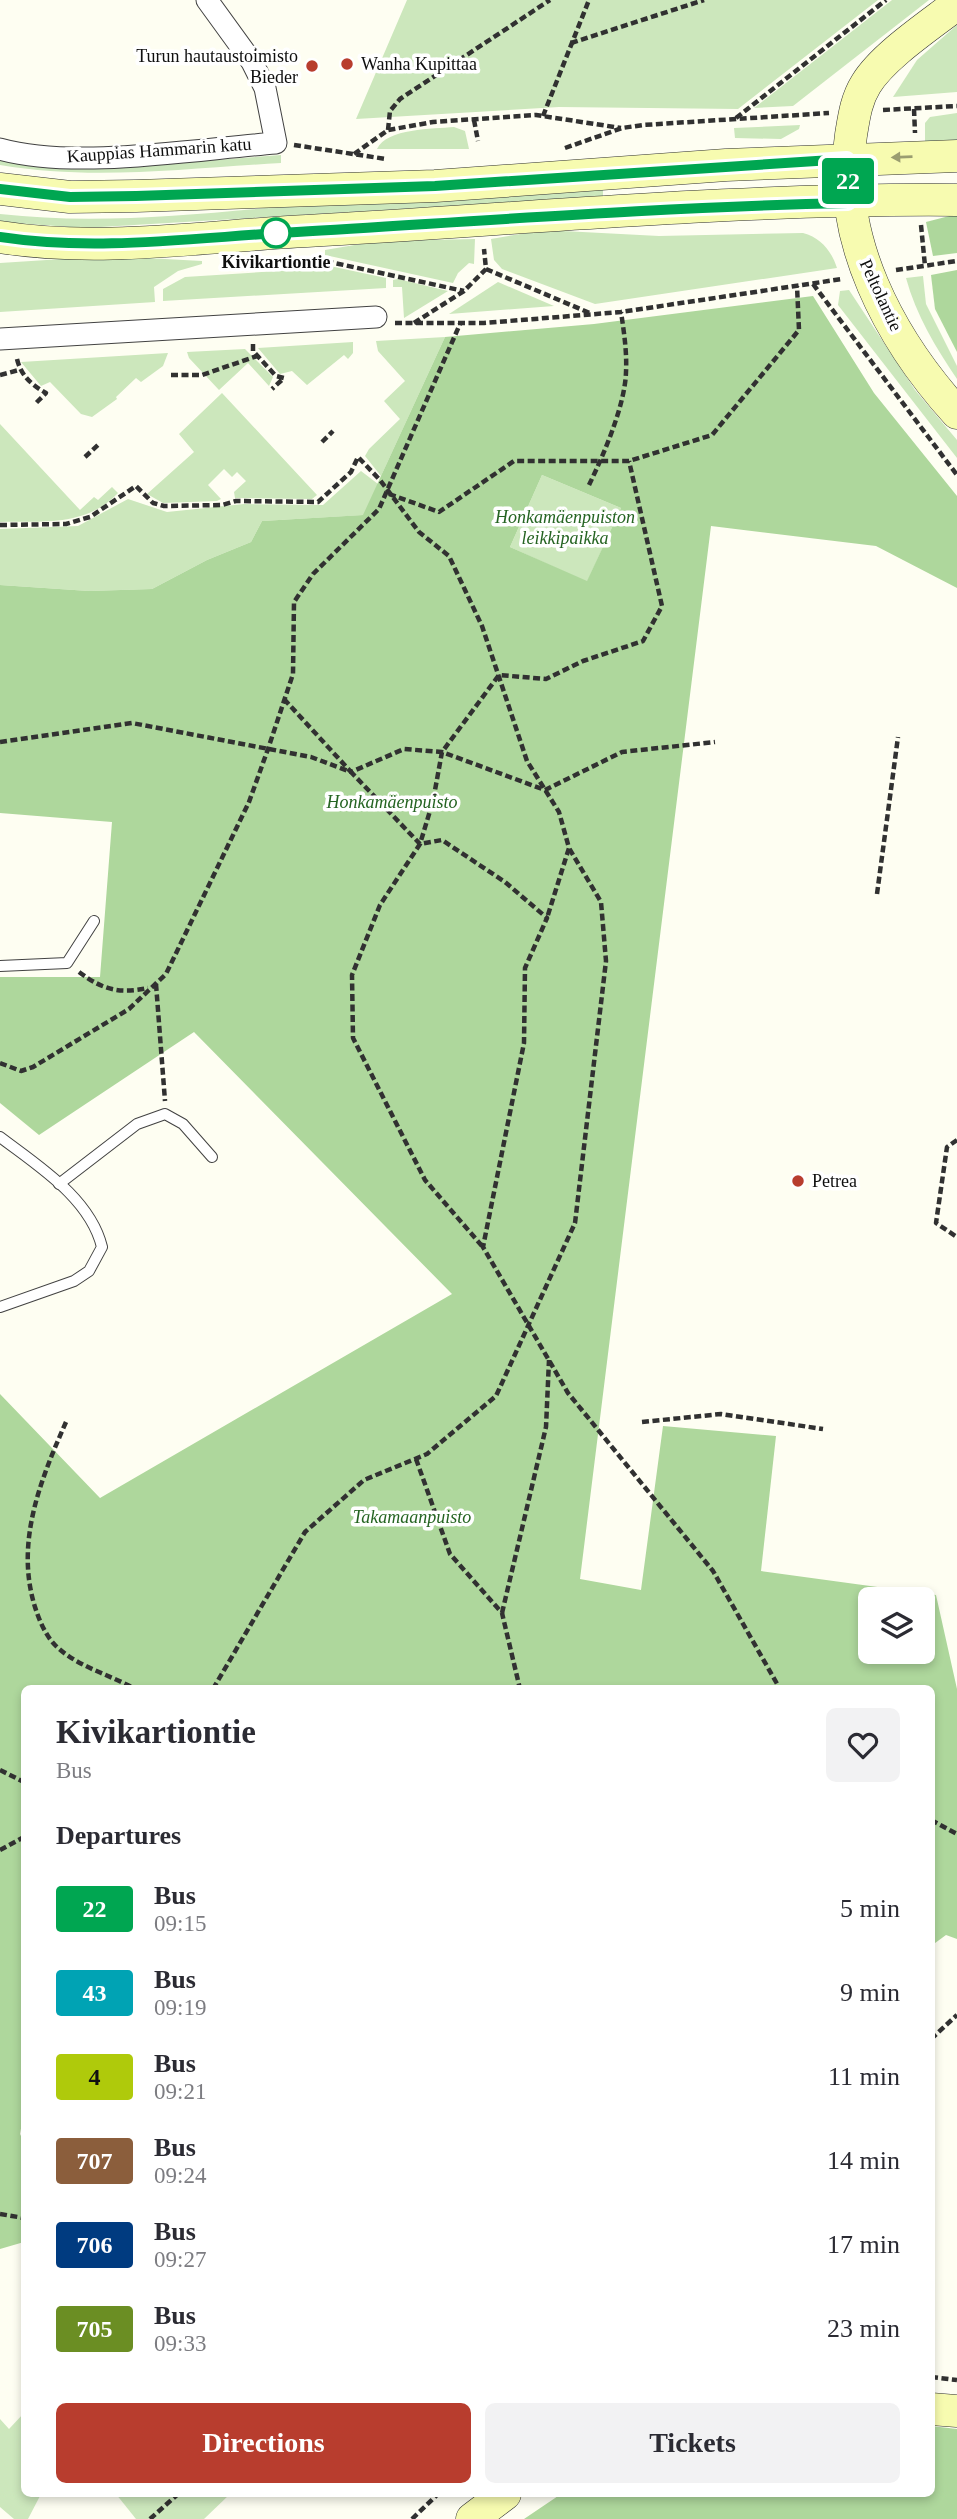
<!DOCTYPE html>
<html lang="en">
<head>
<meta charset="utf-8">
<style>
  :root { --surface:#fff; --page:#f2f2f3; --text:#2b2b33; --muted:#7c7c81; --accent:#b83d2e }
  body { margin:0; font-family:"Times New Roman",serif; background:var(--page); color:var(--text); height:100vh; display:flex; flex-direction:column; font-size:26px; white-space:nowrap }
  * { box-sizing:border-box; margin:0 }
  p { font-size:23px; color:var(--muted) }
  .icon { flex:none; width:38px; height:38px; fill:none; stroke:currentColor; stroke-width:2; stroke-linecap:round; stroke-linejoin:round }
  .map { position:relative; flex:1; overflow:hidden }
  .side { position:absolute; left:21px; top:1685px; width:914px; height:812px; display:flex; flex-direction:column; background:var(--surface); border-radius:10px; box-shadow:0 4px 10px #0003 }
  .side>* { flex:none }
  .badge { padding:0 14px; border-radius:5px; font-size:24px; line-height:46px }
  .buttons { position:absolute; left:858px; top:1587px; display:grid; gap:14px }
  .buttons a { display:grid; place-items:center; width:77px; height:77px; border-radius:10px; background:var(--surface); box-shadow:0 4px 10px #0003; font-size:35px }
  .map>.badge { position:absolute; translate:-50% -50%; box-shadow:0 0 0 4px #fff }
  h2 { padding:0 35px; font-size:26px; line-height:63px }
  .round { display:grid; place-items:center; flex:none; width:74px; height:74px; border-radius:10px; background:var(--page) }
  .summary { display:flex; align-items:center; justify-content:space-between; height:119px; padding:0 35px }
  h1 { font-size:33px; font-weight:800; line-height:52px }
  .primary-button { display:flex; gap:14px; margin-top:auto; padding:14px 35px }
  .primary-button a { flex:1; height:80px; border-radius:10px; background:var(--accent); color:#fff; font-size:28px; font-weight:800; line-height:80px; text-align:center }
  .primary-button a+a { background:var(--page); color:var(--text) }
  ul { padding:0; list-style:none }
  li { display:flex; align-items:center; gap:21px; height:84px; padding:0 35px }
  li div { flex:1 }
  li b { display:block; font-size:26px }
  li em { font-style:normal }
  li .badge { min-width:77px; font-weight:700; text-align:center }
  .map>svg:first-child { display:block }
</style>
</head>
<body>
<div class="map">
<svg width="957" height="2519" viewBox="0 0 957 2519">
  <rect width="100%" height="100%" fill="#fefef2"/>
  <g fill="#cce7bc">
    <polygon points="407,0 878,0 738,109 559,107 356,119"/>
    <polygon points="892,0 929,0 793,106 754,108"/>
    <polygon points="957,25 957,92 893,97 917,60"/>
    <polygon points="957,113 957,144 925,144 925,123 930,117"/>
    <polygon points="800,125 799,129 781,139 735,138 734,128"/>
    <path d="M 454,127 L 465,131 L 469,149 L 377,149 C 387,128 433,129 454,127 Z"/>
    <path d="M 281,155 L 281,163 C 188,168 93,181 0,165 L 0,158 L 122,167 Z"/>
    <path d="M 603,187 L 603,197 L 84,228 L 0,222 L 0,214 C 107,226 216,212 322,203 C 416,195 510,192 603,187 Z"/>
    <path d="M 544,230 L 659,236 L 803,233 C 821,238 831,250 837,268 L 595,304 L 502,269 L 494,260 L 491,239 Z"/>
    <polygon points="475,239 474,264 469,263 458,273 453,283 325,255 325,250 378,241"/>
    <polygon points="109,256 202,261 202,264 178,271 154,287 155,302 0,312 0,263"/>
    <polygon points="311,262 386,278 386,288 163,301 163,289 185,277 293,270 293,264"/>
    <path d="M 923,276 L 926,304 L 957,366 L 957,379 C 936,348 916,315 906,278 Z"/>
    <polygon points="398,279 448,291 404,318 402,287 393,287 393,280"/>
    <polygon points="498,282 554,306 449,314"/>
    <polygon points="849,290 915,390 957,440 957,458 838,305 840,291"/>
    <polygon points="445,337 381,476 365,456 369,449 400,419 384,401 405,381 378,351 376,341"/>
    <polygon points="353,342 353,353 348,359 344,355 307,385 292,371 280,374 258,348"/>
    <polygon points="245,349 273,377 269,386 248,363 219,390 189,358 187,352"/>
    <polygon points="168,353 163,366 141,382 136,378 116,397 117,399 92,417 81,414 50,382 41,386 21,362"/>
    <polygon points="222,393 317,495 312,499 235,498 234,492 246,481 237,472 232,477 224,469 208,485 221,499 217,501 163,503 147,494 194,452 179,434"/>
    <path d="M 0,424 L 80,510 L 94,497 L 98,500 L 112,487 L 118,493 C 86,527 42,521 0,522 Z"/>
    <polygon points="361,471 378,484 364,515 262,521 251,542 207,560 152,589 89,591 0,585 0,529 78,526 128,499 167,512 244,504 323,505"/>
    <polygon points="542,475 621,508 587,582 510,547"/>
    <polygon points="24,2413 24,2494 41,2494 28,2519 14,2519 0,2507 0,2419 9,2429"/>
    <polygon points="116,2494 230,2494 204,2519 136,2519"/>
  </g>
  <g fill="#aed79c" fill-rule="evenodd">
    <polygon points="957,214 957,253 933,256 926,222"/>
    <polygon points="957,270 957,352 935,309 931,275"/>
    <path d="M 813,296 L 874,393 L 957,496 L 957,588 L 876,546 L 711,526 L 580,1579 L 641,1590 L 663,1426 L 776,1436 L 761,1571 L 936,1595 L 957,1689 L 957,1939 L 946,1935 L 931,1946 L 931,1689 L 24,1689 L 24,2112 L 20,2134 L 24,2142 L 24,2242 L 0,2249 L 0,1394 L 100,1498 L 452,1294 L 194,1032 L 39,1135 L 0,1103 L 0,977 L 100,977 L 112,822 L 0,813 L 0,585 L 89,591 L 152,589 L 207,560 L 251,542 L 262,521 L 363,515 L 445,337 L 594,324 ZM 542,475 L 621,508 L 587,581 L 510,547 ZM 870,1600 L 922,1600 L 922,1652 L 870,1652 Z"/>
    <polygon points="931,2426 957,2429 957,2519 524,2519 561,2494 931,2494"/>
  </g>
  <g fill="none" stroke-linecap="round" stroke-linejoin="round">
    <defs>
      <g id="lane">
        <polyline points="0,966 67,963 94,921"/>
        <path d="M 0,1137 C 38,1166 90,1198 102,1247 L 89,1271 L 74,1281 L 0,1307"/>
        <polyline points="59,1184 137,1124 165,1114 183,1124 212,1157"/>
      </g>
      <g id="street">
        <path d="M 0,149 C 75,170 197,149 276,143 L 265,88 L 252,62 L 207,0"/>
        <polyline points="0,339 376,317"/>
      </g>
      <g id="secondary">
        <path d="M 957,4 C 930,25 883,56 866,84 C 856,100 854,117 851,135 C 835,238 890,339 957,413"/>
        <polyline points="0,189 70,197 136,196 435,186 726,165 957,156"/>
        <path d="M 0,237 C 100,253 206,236 307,231 C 523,219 740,198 957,200"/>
        <polyline points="931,2409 957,2411"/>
        <polyline points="472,2519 505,2494"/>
      </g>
    </defs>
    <use href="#lane" stroke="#424242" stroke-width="12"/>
    <use href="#street" stroke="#424242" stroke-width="23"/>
    <use href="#secondary" stroke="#313131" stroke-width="33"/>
    <g stroke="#313131" stroke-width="4.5" stroke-dasharray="7 3.5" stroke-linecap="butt">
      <polyline points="571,43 704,0"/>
      <polyline points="914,109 915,133"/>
      <polyline points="883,110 957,106"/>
      <polyline points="543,116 589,0"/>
      <polyline points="736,118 886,0"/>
      <polyline points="474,120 478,141"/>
      <polyline points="388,130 390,111 400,99 550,0"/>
      <polyline points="294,145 386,159"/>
      <polyline points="565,148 622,128 643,125 829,113"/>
      <polyline points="354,154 388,130 433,122 536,115 621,128"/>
      <polyline points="921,225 925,266"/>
      <polyline points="316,259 464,291"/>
      <polyline points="486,269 592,314"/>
      <polyline points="896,270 957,261"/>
      <polyline points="813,284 957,475"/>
      <polyline points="395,323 484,323 621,312 842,279"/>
      <polyline points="414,323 464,291 486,269 484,249"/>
      <polyline points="253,344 253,351 276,376 284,378 272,389"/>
      <path d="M 17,359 C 21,376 32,385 46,393 L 35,404"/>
      <polyline points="0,375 19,370"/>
      <polyline points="171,375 202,375 257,356"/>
      <polyline points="322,442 333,431"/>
      <polyline points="85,457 99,444"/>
      <path d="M 589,485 C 604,454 625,405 626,372 C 627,352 624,332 621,312"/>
      <polyline points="389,494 439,512 514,461 629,461 712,435 799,330 797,286"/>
      <polyline points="0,525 66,524 90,517 136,486 153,503 164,506 222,505 236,501 318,502 351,472 358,457 380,480 419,532 449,556 482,626 527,761 559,812 569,848 547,918"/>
      <polyline points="284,699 351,772 404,749 442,752 545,790 622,752 715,742"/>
      <polyline points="0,742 132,723 311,757 351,772 420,844 442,840 505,882 547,918 525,968 524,1043 483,1247 568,1393 713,1571 780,1689"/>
      <polyline points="877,894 898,737"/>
      <path d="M 79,972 C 103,990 119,994 148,988"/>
      <polyline points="156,984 165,1101"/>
      <polyline points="0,1063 21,1071 33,1067 129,1009 166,974 249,802 268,749 293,674 294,602 313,574 379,509 460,324"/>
      <polyline points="957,1140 947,1147 936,1223 957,1237"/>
      <polyline points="482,1246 425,1180 353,1038 352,975 380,905 420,844 433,801 442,752 499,675 546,679 583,661 643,641 662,606 629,461"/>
      <path d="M 66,1422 C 40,1481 15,1543 35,1607 C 39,1620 46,1636 55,1645 C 77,1667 109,1674 135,1689"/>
      <polyline points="642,1422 721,1414 823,1429"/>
      <polyline points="416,1459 450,1554 502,1613 520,1689"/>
      <polyline points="502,1613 546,1427 549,1360"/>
      <polyline points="213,1689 305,1532 364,1480 427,1454 496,1396 575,1223 606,961 601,902 569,848"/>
      <polyline points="0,1770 24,1782"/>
      <polyline points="931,1820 957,1834"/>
      <polyline points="0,1850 24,1837"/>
      <polyline points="931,2039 957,2015"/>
      <polyline points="0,2214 24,2218"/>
      <polyline points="931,2377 957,2380"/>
      <polyline points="150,2519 178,2494"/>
      <polyline points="412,2519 438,2494"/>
    </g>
    <use href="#lane" stroke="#fff" stroke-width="10"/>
    <use href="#street" stroke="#fff" stroke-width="21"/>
    <use href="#secondary" stroke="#f7fbb0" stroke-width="32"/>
  </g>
  <defs><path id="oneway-solid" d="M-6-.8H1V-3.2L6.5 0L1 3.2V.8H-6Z" transform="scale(1.75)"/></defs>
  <use fill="#9a9d70" href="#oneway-solid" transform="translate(902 157) rotate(178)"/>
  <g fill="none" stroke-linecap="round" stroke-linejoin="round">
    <defs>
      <path id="line" d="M 0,189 L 70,197 L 136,196 L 435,186 L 847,159 L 848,203 C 664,207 481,221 297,232 C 200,237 97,252 0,237"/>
    </defs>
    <use href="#line" stroke="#fff" stroke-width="16"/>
    <use href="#line" stroke="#00a651" stroke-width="10"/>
  </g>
  <g fill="#b83d2e" stroke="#fff" stroke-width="2.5">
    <circle cx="347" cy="64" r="7"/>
    <circle cx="312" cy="66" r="7"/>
    <circle cx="798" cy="1181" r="7"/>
  </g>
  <circle fill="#fff" stroke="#00a651" stroke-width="3.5" cx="276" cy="233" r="14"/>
  <g text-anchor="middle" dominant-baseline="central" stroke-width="7" stroke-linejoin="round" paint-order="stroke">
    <g font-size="18" fill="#0f0f0f" stroke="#fff" text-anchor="start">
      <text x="298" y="56" text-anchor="end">Turun hautaustoimisto<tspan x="298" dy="21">Bieder</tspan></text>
      <text x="361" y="64">Wanha Kupittaa</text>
      <text x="812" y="1181">Petrea</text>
    </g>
    <g font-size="18" fill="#0f0f0f" stroke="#fff">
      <text transform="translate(159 150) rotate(-4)">Kauppias Hammarin katu</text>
      <text transform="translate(881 295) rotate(65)">Peltolantie</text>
    </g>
    <g font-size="18" font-weight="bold" fill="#0f0f0f" stroke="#fff">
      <text x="276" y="262">Kivikartiontie</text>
    </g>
    <g font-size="18" font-style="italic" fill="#256422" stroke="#fff">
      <text x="565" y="517">Honkamäenpuiston<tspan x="565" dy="21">leikkipaikka</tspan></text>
      <text x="392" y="802">Honkamäenpuisto</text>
      <text x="412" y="1517">Takamaanpuisto</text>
    </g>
  </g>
</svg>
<div class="buttons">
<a><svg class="icon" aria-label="layers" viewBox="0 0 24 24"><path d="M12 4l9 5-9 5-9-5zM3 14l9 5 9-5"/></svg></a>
</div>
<b class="badge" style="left:848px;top:181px;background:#00a651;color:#fff">22</b>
<section class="side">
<div class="summary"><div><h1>Kivikartiontie</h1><p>Bus</p></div><a class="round"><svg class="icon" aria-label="heart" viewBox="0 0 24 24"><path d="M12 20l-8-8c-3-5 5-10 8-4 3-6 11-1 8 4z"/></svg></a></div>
<h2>Departures</h2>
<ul>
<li><span class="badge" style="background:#00a651;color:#fff">22</span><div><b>Bus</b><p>09:15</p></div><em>5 min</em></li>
<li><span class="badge" style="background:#00a3b4;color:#fff">43</span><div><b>Bus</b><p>09:19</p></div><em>9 min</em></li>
<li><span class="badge" style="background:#afca0b;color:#111">4</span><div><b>Bus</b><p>09:21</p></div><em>11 min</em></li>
<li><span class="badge" style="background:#8b5e3c;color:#fff">707</span><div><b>Bus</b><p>09:24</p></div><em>14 min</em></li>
<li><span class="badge" style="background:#003b80;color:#fff">706</span><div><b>Bus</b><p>09:27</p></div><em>17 min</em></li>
<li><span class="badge" style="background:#6b8e23;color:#fff">705</span><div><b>Bus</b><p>09:33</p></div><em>23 min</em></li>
</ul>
<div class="primary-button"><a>Directions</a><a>Tickets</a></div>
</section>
</div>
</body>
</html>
